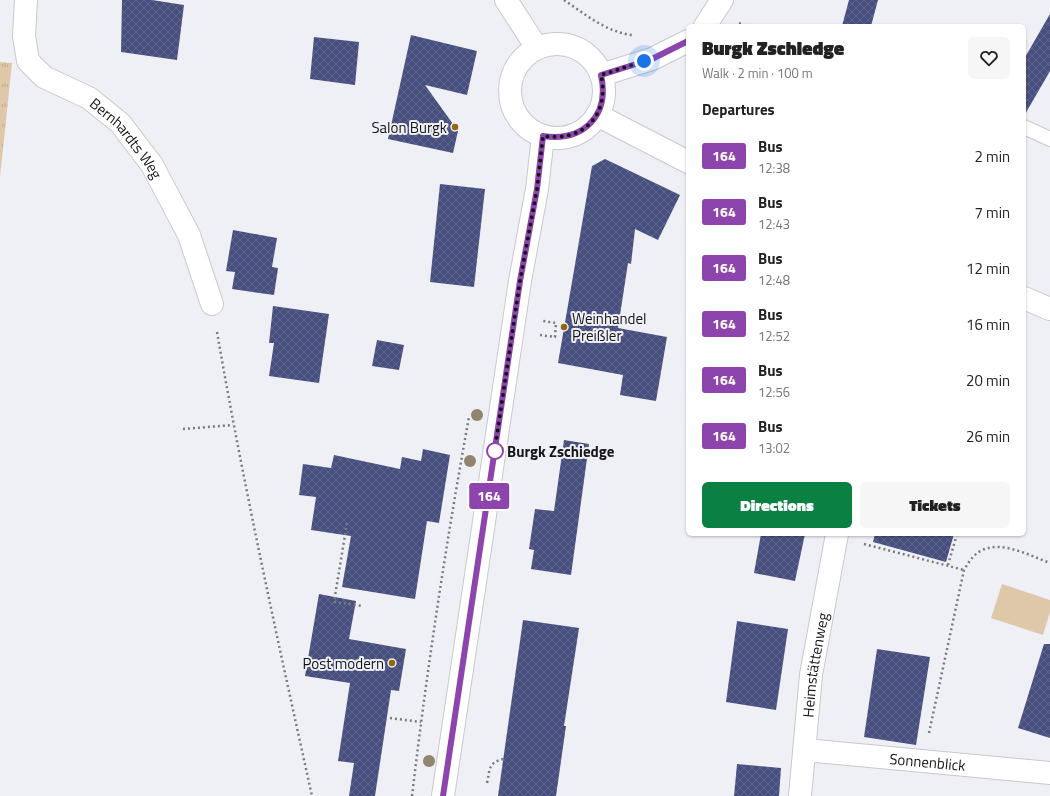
<!DOCTYPE html>
<html lang="en">
<head>
<meta charset="utf-8">
<style>
  :root { --surface:#fff; --page:#f6f6f6; --text:#222; --muted:#767676; --accent:#0b8043 }
  body { margin:0; font-family:"Titillium Web",sans-serif; background:var(--page); color:var(--text); height:100vh; display:flex; flex-direction:column; font-size:15px; white-space:nowrap }
  * { box-sizing:border-box; margin:0 }
  p { font-size:13px; color:var(--muted) }
  .icon { flex:none; width:22px; height:22px; fill:none; stroke:currentColor; stroke-width:2; stroke-linecap:round; stroke-linejoin:round }
  .map { position:relative; flex:1; overflow:hidden }
  .sheet { position:absolute; left:686px; top:24px; width:340px; height:512px; display:flex; flex-direction:column; background:var(--surface); border-radius:6px; box-shadow:0 1px 3px #0004 }
  .sheet>* { flex:none }
  .badge { padding:0 8px; border-radius:3px; font-size:14px; line-height:26px }
  .you { position:absolute; width:20px; height:20px; margin:-10px; border:3px solid #fff; border-radius:50%; background:#1a73e8; box-shadow:0 0 0 6px #1a73e833 }
  .map>.badge { position:absolute; translate:-50% -50%; box-shadow:0 0 0 2px #fff }
  h2 { padding:0 16px; font-size:15px; line-height:36px }
  .round { display:grid; place-items:center; flex:none; width:42px; height:42px; border-radius:6px; background:var(--page) }
  .summary { display:flex; align-items:center; justify-content:space-between; height:68px; padding:0 16px }
  h1 { font-size:19px; font-weight:800; line-height:30px }
  .primary-button { display:flex; gap:8px; margin-top:auto; padding:8px 16px }
  .primary-button a { flex:1; height:46px; border-radius:6px; background:var(--accent); color:#fff; font-size:16px; font-weight:800; line-height:46px; text-align:center }
  .primary-button a+a { background:var(--page); color:var(--text) }
  ul { padding:0; list-style:none }
  li { display:flex; align-items:center; gap:12px; height:56px; padding:0 16px }
  li div { flex:1 }
  li b { display:block; font-size:15px }
  li em { font-style:normal }
  li .badge { min-width:44px; font-weight:700; text-align:center }
  .map>svg:first-child { display:block }
</style>
</head>
<body>
<div class="map">
<svg width="1050" height="796" viewBox="0 0 1050 796">
  <defs>
    <pattern id="grass-tufts" width="24" height="20" patternUnits="userSpaceOnUse"><rect width="24" height="20" fill="#dec8a9"/><path d="M3 7l-1-3M5 7V3M7 7l1-3M15 17l-1-3M17 17v-4M19 17l1-3" fill="none" stroke="#beab91"/></pattern>
    <pattern id="building-cross-hatch" width="8" height="8" patternUnits="userSpaceOnUse"><rect width="8" height="8" fill="#474f7f"/><path d="M0 0l8 8M0 8l8-8" fill="none" stroke="#5e648b"/></pattern>
  </defs>
  <rect width="100%" height="100%" fill="#eff0f5"/>
  <polygon fill="url(#grass-tufts)" points="0,62 12,63 0,177"/>
  <polygon fill="#dec8a9" points="1002,584 1050,600 1050,612 1043,635 991,618"/>
  <g fill="url(#building-cross-hatch)">
    <polygon points="122,0 152,0 184,5 177,60 121,52"/>
    <polygon points="849,0 878,0 871,26 842,26"/>
    <polygon points="1050,14 1050,71 1024,116 1024,59"/>
    <polygon points="411,35 477,51 467,95 425,85 458,131 453,153 388,139"/>
    <polygon points="314,37 359,42 355,85 310,79"/>
    <polygon points="605,159 680,195 658,240 635,229 631,264 628,263 618,328 667,337 656,401 620,395 623,375 558,363 592,166"/>
    <polygon points="440,184 485,189 474,287 430,282"/>
    <polygon points="233,230 277,238 272,267 278,268 274,295 232,289 235,272 226,271"/>
    <polygon points="273,306 329,314 319,383 269,376 274,343 269,343"/>
    <polygon points="377,340 404,345 399,370 372,366"/>
    <polygon points="564,440 589,444 571,575 531,569 534,550 529,549 535,509 554,511"/>
    <polygon points="423,449 450,455 439,523 427,521 415,599 342,587 351,536 311,530 316,497 299,495 303,464 331,468 334,455 400,469 402,457 421,461"/>
    <polygon points="761,534 805,534 795,581 754,573"/>
    <polygon points="875,534 954,534 946,562 873,542"/>
    <polygon points="319,594 356,601 349,639 406,649 399,691 391,690 375,796 349,796 354,763 338,761 350,683 305,676"/>
    <polygon points="523,620 579,628 564,726 566,726 556,796 498,796"/>
    <polygon points="737,621 788,629 776,710 726,702"/>
    <polygon points="1044,644 1050,644 1050,738 1018,728"/>
    <polygon points="877,649 930,657 916,745 864,737"/>
    <polygon points="737,764 781,768 779,796 734,796"/>
  </g>
  <g fill="none" stroke-linecap="round" stroke-linejoin="round">
    <defs>
      <polyline id="service" points="1024,127 1050,139"/>
      <g id="minor">
        <path id="s1" d="M 26,0 L 24,36 L 28,61 L 44,77 L 89,98 L 120,123 L 152,165 L 189,235 L 212,304"/>
        <polyline points="705,26 722,0"/>
        <polyline points="601,75 652,59 688,41"/>
        <polyline points="597,115 688,162"/>
        <polyline points="1024,298 1050,309"/>
        <path id="s2" d="M 805,750 L 1050,773"/>
        <path id="s3" d="M 800,796 L 811,675 L 837,534"/>
      </g>
      <g id="secondary">
        <polyline points="506,0 537,48"/>
        <circle cx="557" cy="91" r="47"/>
        <polyline points="443,796 520,281 537,189 543,136"/>
      </g>
    </defs>
    <use href="#service" stroke="#c8c9ce" stroke-width="16"/>
    <use href="#minor" stroke="#c8c9ce" stroke-width="24"/>
    <use href="#secondary" stroke="#c8c9ce" stroke-width="24"/>
    <g stroke="#7b7b7f" stroke-width="2.5" stroke-dasharray="2 3" stroke-linecap="butt">
      <path d="M 564,0 C 585,14 606,32 632,35"/>
      <polyline points="739,23 746,26"/>
      <path d="M 217,332 C 244,488 278,642 312,796"/>
      <polyline points="540,335 555,337 556,323 543,321"/>
      <polyline points="183,429 233,425"/>
      <polyline points="347,523 334,602 363,606"/>
      <polyline points="864,544 964,570"/>
      <polyline points="948,565 957,534"/>
      <polyline points="390,718 421,722"/>
      <path d="M 929,733 L 964,570 C 967,565 970,560 973,557 C 993,535 1028,555 1050,563"/>
      <path d="M 487,783 C 490,769 488,763 503,759"/>
      <path d="M 412,796 C 427,669 446,543 469,417"/>
    </g>
    <use href="#service" stroke="#fff" stroke-width="14"/>
    <use href="#minor" stroke="#fff" stroke-width="22"/>
    <use href="#secondary" stroke="#fff" stroke-width="22"/>
  </g>
  <g fill="#92856f">
    <circle cx="477" cy="415" r="6"/>
    <circle cx="470" cy="461" r="6"/>
    <circle cx="429" cy="761" r="6"/>
  </g>
  <g fill="none" stroke-linecap="round" stroke-linejoin="round">
    <defs>
      <path id="line" d="M 443,796 L 520,281 L 537,189 L 543,136 C 583,142 610,116 601,75 L 652,59 L 688,41"/>
    </defs>
    <use href="#line" stroke="#fff" stroke-width="9"/>
    <use href="#line" stroke="#8e44ad" stroke-width="6"/>
    <path stroke="#161618" stroke-width="4" stroke-dasharray="0 7.2" d="M 495,451 L 494,455 L 520,281 L 537,189 L 543,136 C 583,142 610,116 601,75 L 644,61"/>
  </g>
  <g fill="#936612" stroke="#eff0f5" stroke-width="1.5">
    <circle cx="455" cy="127" r="4"/>
    <circle cx="564" cy="327" r="4"/>
    <circle cx="392" cy="663" r="4"/>
  </g>
  <circle fill="#fff" stroke="#8e44ad" stroke-width="2" cx="495" cy="451" r="8"/>
  <g text-anchor="middle" dominant-baseline="central" stroke-width="4" stroke-linejoin="round" paint-order="stroke">
    <g font-size="15" fill="#161618" stroke="#eff0f5" text-anchor="end">
      <text x="447" y="127">Salon Burgk</text>
      <text x="572" y="318" text-anchor="start">Weinhandel<tspan x="572" dy="17">Preißler</tspan></text>
      <text x="384" y="663">Post modern</text>
    </g>
    <g font-size="15" fill="#161618" stroke="#eff0f5">
      <text stroke="none"><textPath href="#s1" startOffset="189">Bernhardts Weg</textPath></text>
      <text stroke="none"><textPath href="#s3" startOffset="132">Heimstättenweg</textPath></text>
      <text stroke="none"><textPath href="#s2" startOffset="123">Sonnenblick</textPath></text>
    </g>
    <g font-size="15" font-weight="bold" fill="#161618" stroke="#eff0f5" text-anchor="start">
      <text x="507" y="451">Burgk Zschiedge</text>
    </g>
  </g>
</svg>
<div class="you" style="left:644px;top:61px"></div>
<b class="badge" style="left:489px;top:496px;background:#8e44ad;color:#fff">164</b>
<section class="sheet">
<div class="summary"><div><h1>Burgk Zschiedge</h1><p>Walk · 2 min · 100 m</p></div><a class="round"><svg class="icon" aria-label="heart" viewBox="0 0 24 24"><path d="M12 20l-8-8c-3-5 5-10 8-4 3-6 11-1 8 4z"/></svg></a></div>
<h2>Departures</h2>
<ul>
<li><span class="badge" style="background:#8e44ad;color:#fff">164</span><div><b>Bus</b><p>12:38</p></div><em>2 min</em></li>
<li><span class="badge" style="background:#8e44ad;color:#fff">164</span><div><b>Bus</b><p>12:43</p></div><em>7 min</em></li>
<li><span class="badge" style="background:#8e44ad;color:#fff">164</span><div><b>Bus</b><p>12:48</p></div><em>12 min</em></li>
<li><span class="badge" style="background:#8e44ad;color:#fff">164</span><div><b>Bus</b><p>12:52</p></div><em>16 min</em></li>
<li><span class="badge" style="background:#8e44ad;color:#fff">164</span><div><b>Bus</b><p>12:56</p></div><em>20 min</em></li>
<li><span class="badge" style="background:#8e44ad;color:#fff">164</span><div><b>Bus</b><p>13:02</p></div><em>26 min</em></li>
</ul>
<div class="primary-button"><a>Directions</a><a>Tickets</a></div>
</section>
</div>
</body>
</html>
